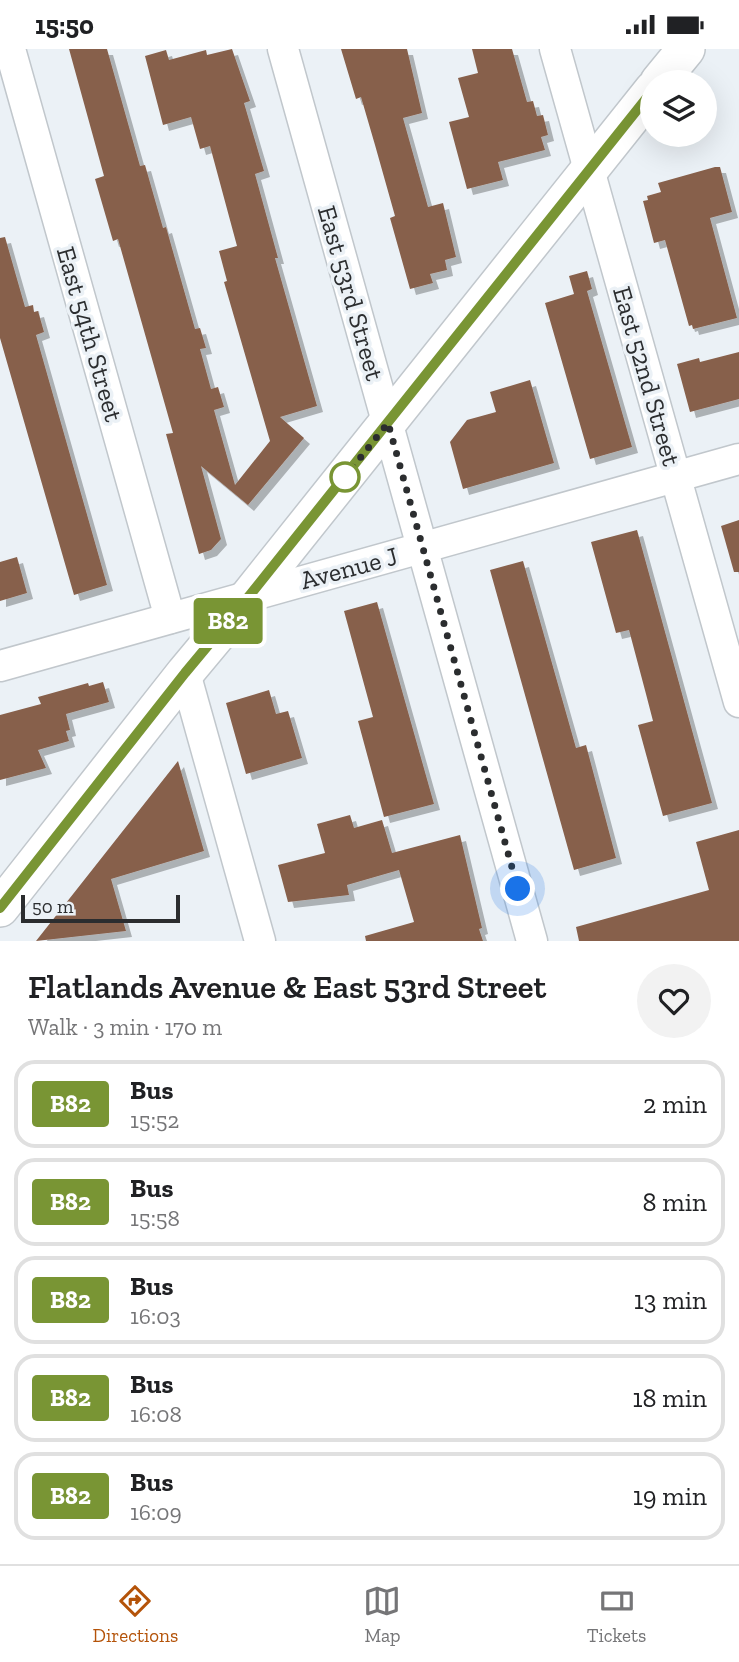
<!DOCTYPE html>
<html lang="en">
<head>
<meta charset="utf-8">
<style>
  :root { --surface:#fff; --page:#f2f2f2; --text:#202124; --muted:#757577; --line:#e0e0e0; --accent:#b45309 }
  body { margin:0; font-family:"Zilla Slab",serif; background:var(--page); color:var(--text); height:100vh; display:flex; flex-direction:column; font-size:26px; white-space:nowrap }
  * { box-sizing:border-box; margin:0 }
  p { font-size:23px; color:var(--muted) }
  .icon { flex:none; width:38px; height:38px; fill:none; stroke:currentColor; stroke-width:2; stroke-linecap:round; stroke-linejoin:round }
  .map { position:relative; height:892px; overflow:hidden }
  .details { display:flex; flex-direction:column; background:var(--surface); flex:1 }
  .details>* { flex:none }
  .badge { padding:0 14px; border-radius:5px; font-size:24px; line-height:46px }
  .tools { position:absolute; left:640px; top:21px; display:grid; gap:14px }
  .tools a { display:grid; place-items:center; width:77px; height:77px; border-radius:50%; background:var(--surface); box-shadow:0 7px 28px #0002; font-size:35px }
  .scale { position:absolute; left:21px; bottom:18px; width:159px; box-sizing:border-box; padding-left:7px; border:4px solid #2b2d2f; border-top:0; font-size:19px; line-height:24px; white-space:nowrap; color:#2b2d2f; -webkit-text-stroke:5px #ebf1f6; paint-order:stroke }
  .you { position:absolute; width:35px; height:35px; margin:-18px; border:5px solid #fff; border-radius:50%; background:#1a73e8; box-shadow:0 0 0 10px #1a73e833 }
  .map>.badge { position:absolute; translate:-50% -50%; box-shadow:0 0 0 4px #fff }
  .round { display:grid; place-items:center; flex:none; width:74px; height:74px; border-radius:37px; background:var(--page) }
  .headline { display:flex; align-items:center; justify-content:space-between; height:119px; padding:0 28px }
  h1 { font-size:33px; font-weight:600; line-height:52px }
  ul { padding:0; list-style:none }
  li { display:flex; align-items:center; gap:21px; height:88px; margin:0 14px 10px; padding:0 14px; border:4px solid var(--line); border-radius:21px }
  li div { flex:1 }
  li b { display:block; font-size:26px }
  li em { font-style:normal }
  li .badge { min-width:77px; font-weight:700; text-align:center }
  .status { display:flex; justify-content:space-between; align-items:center; height:49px; padding:0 35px; background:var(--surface); direction:ltr }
  .status svg { height:19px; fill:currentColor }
  .dock { display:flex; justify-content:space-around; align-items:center; height:98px; border-top:2px solid var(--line); background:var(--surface); font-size:19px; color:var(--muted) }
  .dock a { display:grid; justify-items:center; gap:4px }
  .dock .on { color:var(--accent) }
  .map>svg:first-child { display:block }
</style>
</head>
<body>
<div class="status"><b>15:50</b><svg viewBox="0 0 49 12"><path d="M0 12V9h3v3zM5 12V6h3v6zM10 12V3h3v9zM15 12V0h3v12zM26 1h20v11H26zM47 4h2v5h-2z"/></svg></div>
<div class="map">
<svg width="739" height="892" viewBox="0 0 739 892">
  <defs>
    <filter id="shadow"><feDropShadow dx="6" dy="6" stdDeviation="0" flood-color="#0004"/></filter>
  </defs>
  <rect width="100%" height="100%" fill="#ebf1f6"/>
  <g fill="#87604b" filter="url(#shadow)">
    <polygon points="69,0 107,0 140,117 145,116 163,179 166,178 195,280 200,279 206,299 200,300 211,340 218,338 224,358 214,361 235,436 270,392 224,233 227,232 219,202 237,197 210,97 200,100 191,68 163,76 145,7 166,1 169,11 206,1 207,6 232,0 250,52 244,54 264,122 255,125 278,209 275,209 317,357 280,368 304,389 248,456 201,417 221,490 211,501 199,505 166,385 173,384 118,190 113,192 95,130 104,127"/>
    <polygon points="341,0 407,0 422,64 403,69 428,158 443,154 456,208 445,211 447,221 430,225 433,234 410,240 390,169 395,167 375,96 361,48 356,50"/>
    <polygon points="472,0 512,0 527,53 533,52 537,67 543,66 548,86 541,88 545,101 498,113 503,131 467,140 449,73 469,68 458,29 478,24"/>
    <polygon points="715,118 720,118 732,163 710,169 737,269 693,280 692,276 689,277 665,191 654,194 643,152 648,151 647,147 661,143 658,134"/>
    <polygon points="5,188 25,258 33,256 34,263 38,262 44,283 36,286 107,536 74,546 0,289 0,189"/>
    <polygon points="587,222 592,240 587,242 632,398 590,410 545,254 574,245 569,227"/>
    <polygon points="739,303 739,350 690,363 677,315 699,309 700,313"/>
    <polygon points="530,331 554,414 463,440 450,393 467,371 496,363 490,343"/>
    <polygon points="739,471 739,523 734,523 721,477"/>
    <polygon points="637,481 712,754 663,767 638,676 653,672 646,645 629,581 616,584 591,493"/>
    <polygon points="17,508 27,544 0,552 0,513"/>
    <polygon points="523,512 576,699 586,696 616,809 574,821 490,521"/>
    <polygon points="377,553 434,755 384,768 358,672 373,668 344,562"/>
    <polygon points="103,633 109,653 66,665 70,681 66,682 69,692 38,701 46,719 0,731 0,666 41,655 38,648 88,634 89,637"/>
    <polygon points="269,641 276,665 288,662 302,709 246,725 226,654"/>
    <polygon points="178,712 204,802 111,830 126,882 36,892"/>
    <polygon points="350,766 354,779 382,771 392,804 460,786 482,879 479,880 483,892 366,892 365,887 414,873 399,821 347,836 349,846 288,853 278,816 325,804 317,775"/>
    <polygon points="739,781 739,892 579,892 576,878 709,841 696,793"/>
  </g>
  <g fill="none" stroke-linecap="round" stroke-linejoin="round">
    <defs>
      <g id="minor">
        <polyline points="10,0 170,569"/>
        <polyline points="283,0 532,892"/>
        <polyline points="555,0 739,653"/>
        <polyline points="0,617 739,410"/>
        <polyline points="185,624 260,892"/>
      </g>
      <g id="major">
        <polyline points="659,33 686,0"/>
        <polyline points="0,859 185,624 250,546 653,41"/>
      </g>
    </defs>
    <use href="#minor" stroke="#c1c7cc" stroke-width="33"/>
    <use href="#major" stroke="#c1c7cc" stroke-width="40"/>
    <use href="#minor" stroke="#fff" stroke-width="30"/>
    <use href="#major" stroke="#fff" stroke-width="37"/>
  </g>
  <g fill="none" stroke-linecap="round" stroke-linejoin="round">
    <defs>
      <polyline id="line" points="0,859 185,624 250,546 653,41"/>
    </defs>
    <use href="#line" stroke="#fff" stroke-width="16"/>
    <use href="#line" stroke="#799534" stroke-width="10"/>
    <polyline stroke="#2b2d2f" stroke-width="7" stroke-dasharray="0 12.6" points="345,428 388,374 518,840"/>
  </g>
  <circle fill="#fff" stroke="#799534" stroke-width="3.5" cx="345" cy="428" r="14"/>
  <g text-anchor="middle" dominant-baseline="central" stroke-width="7" stroke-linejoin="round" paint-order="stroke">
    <g font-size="26" fill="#2b2d2f" stroke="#ebf1f6">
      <text transform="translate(351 244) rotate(74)">East 53rd Street</text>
      <text transform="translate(90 285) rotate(74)">East 54th Street</text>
      <text transform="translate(647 327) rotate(74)">East 52nd Street</text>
      <text transform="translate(349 519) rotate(-15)">Avenue J</text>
    </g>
  </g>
</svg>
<div class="tools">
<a><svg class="icon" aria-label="layers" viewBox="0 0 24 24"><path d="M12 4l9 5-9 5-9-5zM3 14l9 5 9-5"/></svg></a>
</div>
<div class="scale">50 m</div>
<div class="you" style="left:518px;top:840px"></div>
<b class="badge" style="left:228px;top:572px;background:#799534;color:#fff">B82</b>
</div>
<section class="details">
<div class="headline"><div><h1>Flatlands Avenue &amp; East 53rd Street</h1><p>Walk · 3 min · 170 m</p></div><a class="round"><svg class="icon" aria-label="heart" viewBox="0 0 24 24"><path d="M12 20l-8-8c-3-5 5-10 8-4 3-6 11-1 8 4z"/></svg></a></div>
<ul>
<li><span class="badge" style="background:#799534;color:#fff">B82</span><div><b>Bus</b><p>15:52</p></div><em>2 min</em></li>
<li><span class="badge" style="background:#799534;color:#fff">B82</span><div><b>Bus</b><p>15:58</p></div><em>8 min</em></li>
<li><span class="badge" style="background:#799534;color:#fff">B82</span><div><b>Bus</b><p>16:03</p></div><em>13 min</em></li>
<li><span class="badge" style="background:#799534;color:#fff">B82</span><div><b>Bus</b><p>16:08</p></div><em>18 min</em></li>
<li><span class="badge" style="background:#799534;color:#fff">B82</span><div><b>Bus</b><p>16:09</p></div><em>19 min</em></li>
</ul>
</section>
<nav class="dock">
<a class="on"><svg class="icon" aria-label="directions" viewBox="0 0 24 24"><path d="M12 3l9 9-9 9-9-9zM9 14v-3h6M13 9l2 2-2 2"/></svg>Directions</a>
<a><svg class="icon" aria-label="map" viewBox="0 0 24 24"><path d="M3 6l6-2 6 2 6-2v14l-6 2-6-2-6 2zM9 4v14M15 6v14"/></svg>Map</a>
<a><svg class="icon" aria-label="tickets" viewBox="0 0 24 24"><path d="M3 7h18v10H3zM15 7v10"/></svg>Tickets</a>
</nav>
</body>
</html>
